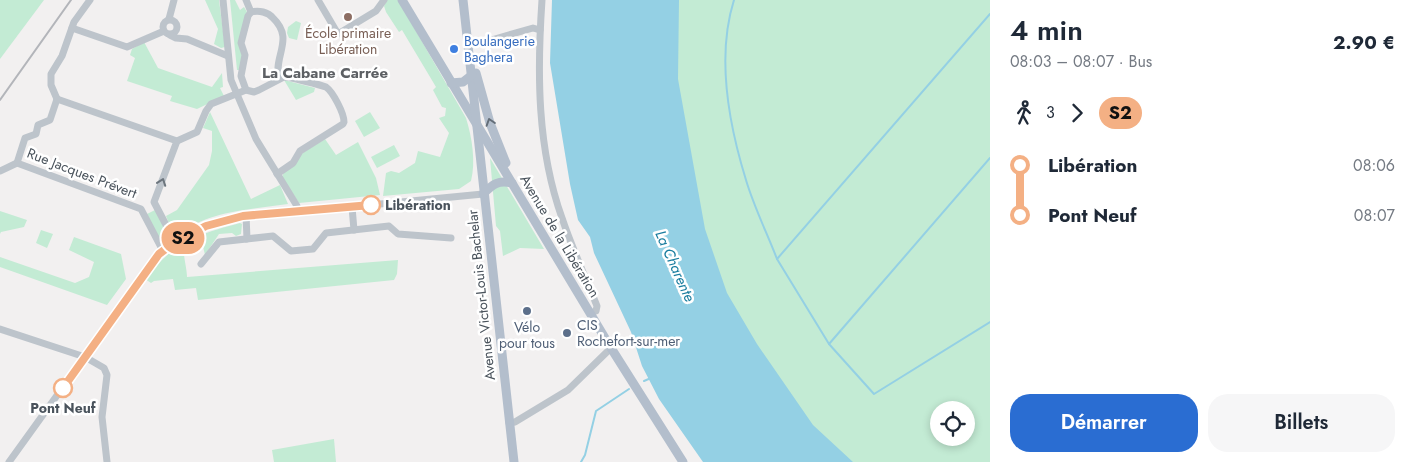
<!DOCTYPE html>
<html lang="fr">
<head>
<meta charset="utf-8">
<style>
  :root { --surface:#fff; --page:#f6f6f7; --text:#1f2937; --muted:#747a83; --accent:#2a6dd2 }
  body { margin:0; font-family:Jost,sans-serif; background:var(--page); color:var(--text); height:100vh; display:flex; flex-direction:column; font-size:19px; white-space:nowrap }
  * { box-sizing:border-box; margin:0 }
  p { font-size:16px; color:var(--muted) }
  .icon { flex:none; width:28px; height:28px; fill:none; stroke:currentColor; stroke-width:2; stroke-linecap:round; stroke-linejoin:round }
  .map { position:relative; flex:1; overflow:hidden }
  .details { display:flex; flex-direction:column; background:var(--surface); width:425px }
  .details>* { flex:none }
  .badge { padding:0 10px; border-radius:16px; font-size:18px; line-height:32px }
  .controls { position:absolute; left:930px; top:401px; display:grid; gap:10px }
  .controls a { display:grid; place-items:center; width:45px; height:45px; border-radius:50%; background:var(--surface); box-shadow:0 2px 8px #0003; font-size:25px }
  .map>.badge { position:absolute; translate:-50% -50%; box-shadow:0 0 0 2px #fff }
  .legs { display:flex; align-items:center; gap:8px; height:55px; padding:0 20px; font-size:16px }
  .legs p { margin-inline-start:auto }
  .headline { display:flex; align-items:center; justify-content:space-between; height:85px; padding:0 20px }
  h1 { font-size:28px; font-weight:600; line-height:38px }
  .button { display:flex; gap:10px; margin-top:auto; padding:10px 20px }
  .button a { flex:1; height:58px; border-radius:20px; background:var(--accent); color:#fff; font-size:20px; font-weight:600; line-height:58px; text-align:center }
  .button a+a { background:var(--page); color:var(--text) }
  ul { padding:0 20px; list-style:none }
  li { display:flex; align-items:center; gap:18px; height:50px; font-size:19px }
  li i { display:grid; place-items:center; width:8px; height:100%; margin:0 6px; background:currentColor }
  li i::after { content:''; width:12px; height:12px; margin:-6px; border:4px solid; border-radius:50%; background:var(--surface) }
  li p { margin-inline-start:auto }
  li:first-child i { background:linear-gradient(#0000 50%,currentColor 0) }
  li:last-child i { background:linear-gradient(currentColor 50%,#0000 0) }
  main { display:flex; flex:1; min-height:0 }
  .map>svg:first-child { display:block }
</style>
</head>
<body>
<main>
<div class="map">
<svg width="990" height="462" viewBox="0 0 990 462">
  <rect width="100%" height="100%" fill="#f2f0f0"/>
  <g fill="#c3ebd4" fill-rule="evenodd">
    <polygon points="0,0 44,0 0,59"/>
    <polygon points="205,0 219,0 225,47 221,48 214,44 218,29"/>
    <polygon points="230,0 235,0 240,10 244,7 247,12 239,39 243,54 239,70 237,70"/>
    <path d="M 387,0 L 398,0 L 466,118 C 472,137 476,162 471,181 L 459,189 L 383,196 L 386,173 L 391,171 L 399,173 L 415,163 L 418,151 L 440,157 L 449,133 L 439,118 L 445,116 L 446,108 L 442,107 L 433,90 L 436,87 L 402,30 L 399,32 L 386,12 L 384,6 Z"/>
    <path d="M 668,0 L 990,0 L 990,462 L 826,462 L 681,219 ZM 939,410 L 966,410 L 966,438 L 939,438 Z"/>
    <polygon points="296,21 301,23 297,40 289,38 287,33 288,27"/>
    <polygon points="144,42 158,68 212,87 222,73 223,87 220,88 224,96 197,109 170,101 172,96 127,81 135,58 130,55 132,49"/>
    <polygon points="284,80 315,88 314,92 296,100"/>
    <path d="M 210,112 L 251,199 L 280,185 L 288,204 C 248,210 211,210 177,235 L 173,233 L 166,216 L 177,210 L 209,165 L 212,151 L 212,131 L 203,128 Z"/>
    <polygon points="370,112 380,128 364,137 355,121"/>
    <path d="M 325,139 L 336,155 L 358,142 L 376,178 L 380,195 L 299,203 L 282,177 C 289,159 309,149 325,139 Z"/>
    <polygon points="394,145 400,156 377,168 371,157"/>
    <polygon points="490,158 544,249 520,248 503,256 500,231 496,226"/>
    <polygon points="155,210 167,233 166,237 164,240 159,239 147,214"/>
    <polygon points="0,211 27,220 24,227 1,232 0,234"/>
    <path d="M 240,223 L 242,224 L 241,234 L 236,236 L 232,233 L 219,234 L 205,255 L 201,238 L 184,249 C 183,255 187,269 187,277 L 398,260 L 397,274 L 394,280 L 198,300 L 196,288 L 175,290 L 173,279 L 154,281 L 151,283 L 145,279 C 174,242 195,235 240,223 Z"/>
    <polygon points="41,230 53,234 47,248 36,243"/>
    <polygon points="74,237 121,254 126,279 107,305 0,267 0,257 75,283 89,277 94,262 69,250"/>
    <polygon points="334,439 336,462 274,462 272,450"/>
  </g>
  <polygon fill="#94d0e4" points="552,0 679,0 678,79 705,229 727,293 757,344 813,425 853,462 703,462 659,399 642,366 631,332 594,253 590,237 578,220 570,184 550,63"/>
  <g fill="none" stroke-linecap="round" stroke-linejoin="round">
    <g stroke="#94d0e4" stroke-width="2">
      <path d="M 734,0 C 716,57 729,125 746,180 C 754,207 767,233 777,259"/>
      <polyline points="990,158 829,344 874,394 990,322"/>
      <polyline points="829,344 777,259 990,14"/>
      <polyline points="644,381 651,378"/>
      <polyline points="581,462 585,455 596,411 629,389"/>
    </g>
    <g stroke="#bdc4cb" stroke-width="7">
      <polyline points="223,0 231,80 256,139 297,206 298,212"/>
      <path d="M 246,0 L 251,12 C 259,10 268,12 273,18 C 295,39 273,56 279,78"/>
      <polyline points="318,0 338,34 376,11 384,0"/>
      <path d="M 542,0 C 537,73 537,148 562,218 C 572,248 585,276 597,306 L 596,311 L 590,313"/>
      <polyline points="169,19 174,0"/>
      <circle cx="170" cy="27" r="7"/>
      <polyline points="72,28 127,47 164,31"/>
      <polyline points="170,35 176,38 187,39 228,56"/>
      <polyline points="481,43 533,28 540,30"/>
      <polyline points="246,90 241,76 245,55 241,43 248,16 251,12"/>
      <polyline points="57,99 50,120 38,125 36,134 25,138 17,163 141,209 163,251"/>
      <polyline points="57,99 177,141 154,202 175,242"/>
      <polyline points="57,99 51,85 51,74 62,56 74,22 90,0"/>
      <path d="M 177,141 L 197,132 L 206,111 L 211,104 L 246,90 L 254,92 L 259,90 L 284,77 C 289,77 321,85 326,87 C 333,92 344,113 344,122 L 343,124 L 300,151 L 293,163 L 277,174"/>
      <polyline points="0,171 17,163"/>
      <polyline points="352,207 354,230"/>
      <polyline points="246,215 247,239"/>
      <polyline points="201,264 219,242 273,236 291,251 313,249 326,233 389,226 398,234 451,238"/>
      <polyline points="0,329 85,357 104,368 107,375 102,417 107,462"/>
      <polyline points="509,423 515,422 568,390 611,348"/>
      <polyline points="9,462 159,254 175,242 206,226 243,216 298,212 483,194"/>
    </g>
    <g stroke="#b3becc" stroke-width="9">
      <polyline points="402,0 611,348 683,462"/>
      <polyline points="463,0 514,462"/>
      <polyline points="476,73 490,123 506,163"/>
      <polyline points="451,83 463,82 472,75"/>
      <path d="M 483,194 C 493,184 498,180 512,183"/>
    </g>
    <polyline stroke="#b3b5ba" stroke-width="2" points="0,100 71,0"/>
  </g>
  <defs><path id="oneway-chevron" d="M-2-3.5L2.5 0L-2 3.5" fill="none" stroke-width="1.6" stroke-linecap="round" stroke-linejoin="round" transform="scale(1.25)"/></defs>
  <use stroke="#646e78" href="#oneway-chevron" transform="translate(490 122) rotate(-108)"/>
  <use stroke="#6c757d" href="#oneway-chevron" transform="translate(162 182) rotate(-70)"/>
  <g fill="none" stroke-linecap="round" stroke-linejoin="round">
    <defs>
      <polyline id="line-1" points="63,388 159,254 175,242 206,226 243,216 371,205"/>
    </defs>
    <use href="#line-1" stroke="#fff" stroke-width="11"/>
    <use href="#line-1" stroke="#f4b084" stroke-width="8"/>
  </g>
  <circle fill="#8d6e63" stroke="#fff" stroke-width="2" cx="348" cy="17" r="5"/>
  <circle fill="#3f7fe0" stroke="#fff" stroke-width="2" cx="454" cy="49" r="5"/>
  <g fill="#fff" stroke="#f4b084" stroke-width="2.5">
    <circle cx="371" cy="205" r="9"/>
    <circle cx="63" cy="388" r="9"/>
  </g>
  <g fill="#5c6f8a" stroke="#fff" stroke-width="2">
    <circle cx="527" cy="311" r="5"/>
    <circle cx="567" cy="333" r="5"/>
  </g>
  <g text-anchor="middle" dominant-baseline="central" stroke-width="5" stroke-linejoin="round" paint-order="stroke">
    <g font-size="14" fill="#785e54" stroke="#fff">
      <text x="348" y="33">École primaire<tspan x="348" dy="16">Libération</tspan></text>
    </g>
    <g font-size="14" fill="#366cbe" stroke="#fff" text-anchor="start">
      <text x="464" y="41">Boulangerie<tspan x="464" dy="16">Baghera</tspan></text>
    </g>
    <g font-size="14" fill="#4a535c" stroke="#fff">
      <text transform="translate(82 173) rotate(21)">Rue Jacques Prévert</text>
      <text transform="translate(560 236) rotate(59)">Avenue de la Libération</text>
      <text transform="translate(481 295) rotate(-96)">Avenue Victor-Louis Bachelar</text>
    </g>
    <g font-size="14" font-weight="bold" fill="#4a535c" stroke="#fff" text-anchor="start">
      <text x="385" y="205">Libération</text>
      <text x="63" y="408" text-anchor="middle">Pont Neuf</text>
    </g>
    <g font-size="14" fill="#4e5e75" stroke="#fff" text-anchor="start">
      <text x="577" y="325">CIS<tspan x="577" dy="16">Rochefort-sur-mer</tspan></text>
      <text x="527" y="327" text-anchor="middle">Vélo<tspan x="527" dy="16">pour tous</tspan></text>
    </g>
    <g font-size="15" font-weight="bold" fill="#5d6064" stroke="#fff">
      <text x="325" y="73">La Cabane Carrée</text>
    </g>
    <g font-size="15" font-style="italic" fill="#1a7d9f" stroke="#fff">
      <text transform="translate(675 266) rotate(66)">La Charente</text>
    </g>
  </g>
</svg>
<div class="controls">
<a><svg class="icon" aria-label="locate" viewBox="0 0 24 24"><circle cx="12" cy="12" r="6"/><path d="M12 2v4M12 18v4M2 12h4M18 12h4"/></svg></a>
</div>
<b class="badge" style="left:183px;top:238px;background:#f4b084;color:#111">S2</b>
</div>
<section class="details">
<div class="headline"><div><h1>4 min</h1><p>08:03 – 08:07 · Bus</p></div><b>2.90 €</b></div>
<div class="legs"><svg class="icon" aria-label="walk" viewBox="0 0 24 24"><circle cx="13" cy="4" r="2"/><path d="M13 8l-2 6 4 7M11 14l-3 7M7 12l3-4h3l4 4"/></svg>3<svg class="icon" aria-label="forward" viewBox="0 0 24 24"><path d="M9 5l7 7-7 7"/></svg><b class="badge" style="background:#f4b084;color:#111">S2</b></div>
<ul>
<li><i style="color:#f4b084"></i><b>Libération</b><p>08:06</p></li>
<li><i style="color:#f4b084"></i><b>Pont Neuf</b><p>08:07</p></li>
</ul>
<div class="button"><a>Démarrer</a><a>Billets</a></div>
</section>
</main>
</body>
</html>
